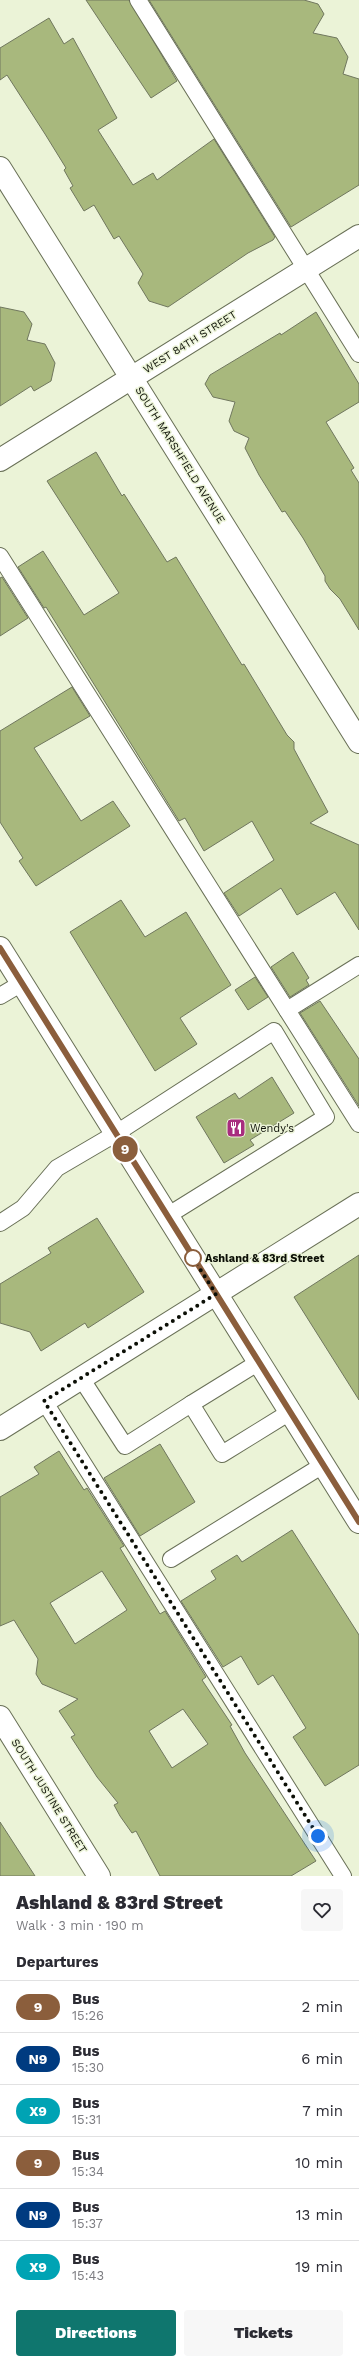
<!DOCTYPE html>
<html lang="en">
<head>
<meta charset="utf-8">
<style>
  :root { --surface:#fff; --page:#f7f7f7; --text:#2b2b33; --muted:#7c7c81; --line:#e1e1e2; --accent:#0f766e }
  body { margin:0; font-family:"Work Sans",sans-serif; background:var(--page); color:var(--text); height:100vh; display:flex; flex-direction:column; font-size:15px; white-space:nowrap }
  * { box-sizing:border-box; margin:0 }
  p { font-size:13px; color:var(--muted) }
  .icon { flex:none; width:22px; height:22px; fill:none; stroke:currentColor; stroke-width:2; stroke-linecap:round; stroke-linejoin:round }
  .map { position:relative; height:1876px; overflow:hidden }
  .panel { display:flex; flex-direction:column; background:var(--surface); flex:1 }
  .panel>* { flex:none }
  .badge { padding:0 8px; border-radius:13px; font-size:14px; line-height:26px }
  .you { position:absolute; width:20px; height:20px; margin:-10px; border:3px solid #fff; border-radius:50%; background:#1a73e8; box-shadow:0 0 0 6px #1a73e833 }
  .map>.badge { position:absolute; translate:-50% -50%; box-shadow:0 0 0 2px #fff }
  h2 { padding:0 16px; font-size:15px; line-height:36px }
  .round { display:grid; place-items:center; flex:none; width:42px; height:42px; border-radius:4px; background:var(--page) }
  .summary { display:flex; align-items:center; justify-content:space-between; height:68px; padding:0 16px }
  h1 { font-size:19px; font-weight:800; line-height:30px }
  .cta { display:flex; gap:8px; margin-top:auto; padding:8px 16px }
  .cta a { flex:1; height:46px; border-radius:4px; background:var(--accent); color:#fff; font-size:16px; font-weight:800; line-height:46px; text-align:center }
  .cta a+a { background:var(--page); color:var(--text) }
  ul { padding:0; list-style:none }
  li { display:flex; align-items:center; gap:12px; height:52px; padding:0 16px; border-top:1px solid var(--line) }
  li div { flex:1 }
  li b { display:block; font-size:15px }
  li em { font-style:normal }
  li .badge { min-width:44px; font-weight:700; text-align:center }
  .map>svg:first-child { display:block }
</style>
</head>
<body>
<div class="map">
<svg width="359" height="1876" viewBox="0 0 359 1876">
  <rect width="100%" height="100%" fill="#ebf3d7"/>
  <g fill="#a8b87d" stroke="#70775e" fill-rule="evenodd">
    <polygon points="86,0 129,0 177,81 151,98"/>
    <polygon points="149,0 304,0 318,4 324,14 313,33 337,38 348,57 343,74 359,79 359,185 291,227"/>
    <polygon points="49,18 64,44 73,38 117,118 98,130 133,185 153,173 157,180 214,139 275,237 273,240 248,253 168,307 149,301 138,283 143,274 119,236 114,239 94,205 84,211 70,188 73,186 64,170 66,168 45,134 7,75 0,80 0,48"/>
    <polygon points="0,307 24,312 32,324 27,340 45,344 55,363 51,381 34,391 31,386 0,406"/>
    <polygon points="316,312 359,384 359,402 326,422 354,468 351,470 359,483 359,630 340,599 330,589 325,581 325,576 303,538 285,511 282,512 259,475 245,448 249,438 234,431 229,421 235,402 213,397 205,384 210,375 280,333 281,335"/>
    <polygon points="96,452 122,496 124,494 167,562 176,557 242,665 244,664 287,735 294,742 294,749 328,812 310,823 359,845 359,930 335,892 297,915 281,888 239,916 224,893 274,860 252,821 204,851 185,818 179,821 46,607 44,608 18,567 43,551 84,615 119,593 47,481"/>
    <polygon points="2,577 28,618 0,636 0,578"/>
    <polygon points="72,687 90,716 34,748 81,821 113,801 130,826 36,886 19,861 23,858 0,822 0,731"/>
    <polygon points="121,900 145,937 186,912 231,985 180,1018 197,1044 155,1071 70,932"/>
    <polygon points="293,952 309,978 306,980 309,985 290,997 271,967"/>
    <polygon points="255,977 268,997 248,1010 235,990"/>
    <polygon points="320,1001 359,1059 359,1106 300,1013"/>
    <polygon points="272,1077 294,1113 250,1140 254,1145 224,1163 196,1117 235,1093 239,1099"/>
    <polygon points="97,1218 144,1292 88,1328 85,1323 41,1351 30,1332 0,1323 0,1284 51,1253 48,1248"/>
    <polygon points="359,1255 359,1400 294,1297"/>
    <polygon points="160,1444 195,1502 140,1536 104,1478"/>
    <path d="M 59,1451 L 84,1490 L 87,1488 L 124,1546 L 120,1548 L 160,1614 L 165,1611 L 206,1677 L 202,1680 L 232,1725 L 230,1726 L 245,1753 L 316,1861 L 291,1876 L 160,1876 L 136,1831 L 132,1833 L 120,1816 L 114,1805 L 118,1803 L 97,1777 L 71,1737 L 75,1735 L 59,1711 L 78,1699 L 42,1684 L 36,1674 L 38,1659 L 14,1620 L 0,1626 L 0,1497 L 39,1474 L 34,1467 ZM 102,1571 L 127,1610 L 75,1644 L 50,1603 ZM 183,1709 L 208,1744 L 172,1768 L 149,1731 Z"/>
    <polygon points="292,1530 359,1635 359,1765 325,1786 293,1737 306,1728 273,1675 258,1685 241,1656 223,1667 181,1601 216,1579 211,1571 237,1555 242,1562"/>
    <polygon points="0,1822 35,1876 0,1876"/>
  </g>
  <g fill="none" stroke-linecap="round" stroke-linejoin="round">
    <defs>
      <g id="lane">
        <polyline points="138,0 359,354"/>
        <polyline points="0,556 359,1124"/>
        <polyline points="0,996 22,983"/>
        <polyline points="287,1010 359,965"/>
        <polyline points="0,1223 23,1208 57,1168 115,1134 274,1031 326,1117 167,1216"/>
        <polyline points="81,1378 125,1446 191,1404 222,1454 290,1412"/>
        <polyline points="44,1401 343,1876"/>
        <polyline points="191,1404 259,1362"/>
        <polyline points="171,1559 323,1465"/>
      </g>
      <g id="street">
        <polyline points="0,168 359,742"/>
        <polyline points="0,460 359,236"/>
        <polyline points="0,1717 99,1876"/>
      </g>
      <g id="secondary">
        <polyline points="0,948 359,1522"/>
        <polyline points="0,1429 359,1204"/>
      </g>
    </defs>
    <use href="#lane" stroke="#697057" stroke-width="18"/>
    <use href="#street" stroke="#697057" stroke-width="24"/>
    <use href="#secondary" stroke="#697057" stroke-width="24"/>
    <use href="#lane" stroke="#fff" stroke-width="16"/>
    <use href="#street" stroke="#fff" stroke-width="22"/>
    <use href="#secondary" stroke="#fff" stroke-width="22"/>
  </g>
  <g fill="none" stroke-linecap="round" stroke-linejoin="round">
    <defs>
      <polyline id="line" points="0,948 359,1522"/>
    </defs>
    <use href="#line" stroke="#fff" stroke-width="9"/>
    <use href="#line" stroke="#8b5e3c" stroke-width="6"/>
    <polyline stroke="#0c0f06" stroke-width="4" stroke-dasharray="0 7.2" points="193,1258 216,1294 44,1401 318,1836"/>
  </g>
  <defs>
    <symbol id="restaurant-square" viewBox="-11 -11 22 22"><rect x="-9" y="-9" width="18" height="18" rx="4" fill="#a82c7f" stroke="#ebf3d7"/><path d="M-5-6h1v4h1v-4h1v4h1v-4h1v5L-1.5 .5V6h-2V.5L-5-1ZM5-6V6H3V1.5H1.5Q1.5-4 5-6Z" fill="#fff"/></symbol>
  </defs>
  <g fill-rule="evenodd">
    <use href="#restaurant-square" x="225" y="1117" width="22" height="22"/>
  </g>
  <circle fill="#fff" stroke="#8b5e3c" stroke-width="2" cx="193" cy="1258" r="8"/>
  <g text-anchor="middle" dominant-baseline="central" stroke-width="3" stroke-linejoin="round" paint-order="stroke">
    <g font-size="11" fill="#0c0f06" stroke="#ebf3d7">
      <text transform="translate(190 342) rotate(-32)">WEST 84TH STREET</text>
      <text transform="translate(180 455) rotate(58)">SOUTH MARSHFIELD AVENUE</text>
      <text transform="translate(49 1796) rotate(58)">SOUTH JUSTINE STREET</text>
    </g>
    <g font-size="11" fill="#0c0f06" stroke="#ebf3d7" text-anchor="start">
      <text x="250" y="1128">Wendy's</text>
    </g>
    <g font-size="11" font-weight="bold" fill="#0c0f06" stroke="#ebf3d7" text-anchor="start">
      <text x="205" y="1258">Ashland &amp; 83rd Street</text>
    </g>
  </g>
</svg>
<div class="you" style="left:318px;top:1836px"></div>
<b class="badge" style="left:125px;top:1149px;background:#8b5e3c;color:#fff">9</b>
</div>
<section class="panel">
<div class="summary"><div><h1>Ashland &amp; 83rd Street</h1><p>Walk · 3 min · 190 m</p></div><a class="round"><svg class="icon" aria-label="heart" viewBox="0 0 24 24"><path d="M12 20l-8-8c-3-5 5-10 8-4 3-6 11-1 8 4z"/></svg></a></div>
<h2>Departures</h2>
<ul>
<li><span class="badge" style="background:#8b5e3c;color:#fff">9</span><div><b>Bus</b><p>15:26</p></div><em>2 min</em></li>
<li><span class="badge" style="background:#003b80;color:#fff">N9</span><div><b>Bus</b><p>15:30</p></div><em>6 min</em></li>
<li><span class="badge" style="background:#00a3b4;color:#fff">X9</span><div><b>Bus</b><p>15:31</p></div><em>7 min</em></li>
<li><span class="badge" style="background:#8b5e3c;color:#fff">9</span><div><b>Bus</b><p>15:34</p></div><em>10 min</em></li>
<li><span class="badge" style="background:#003b80;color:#fff">N9</span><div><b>Bus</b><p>15:37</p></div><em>13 min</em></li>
<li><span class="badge" style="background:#00a3b4;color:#fff">X9</span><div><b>Bus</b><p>15:43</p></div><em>19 min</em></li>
</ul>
<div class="cta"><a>Directions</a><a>Tickets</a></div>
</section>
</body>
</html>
